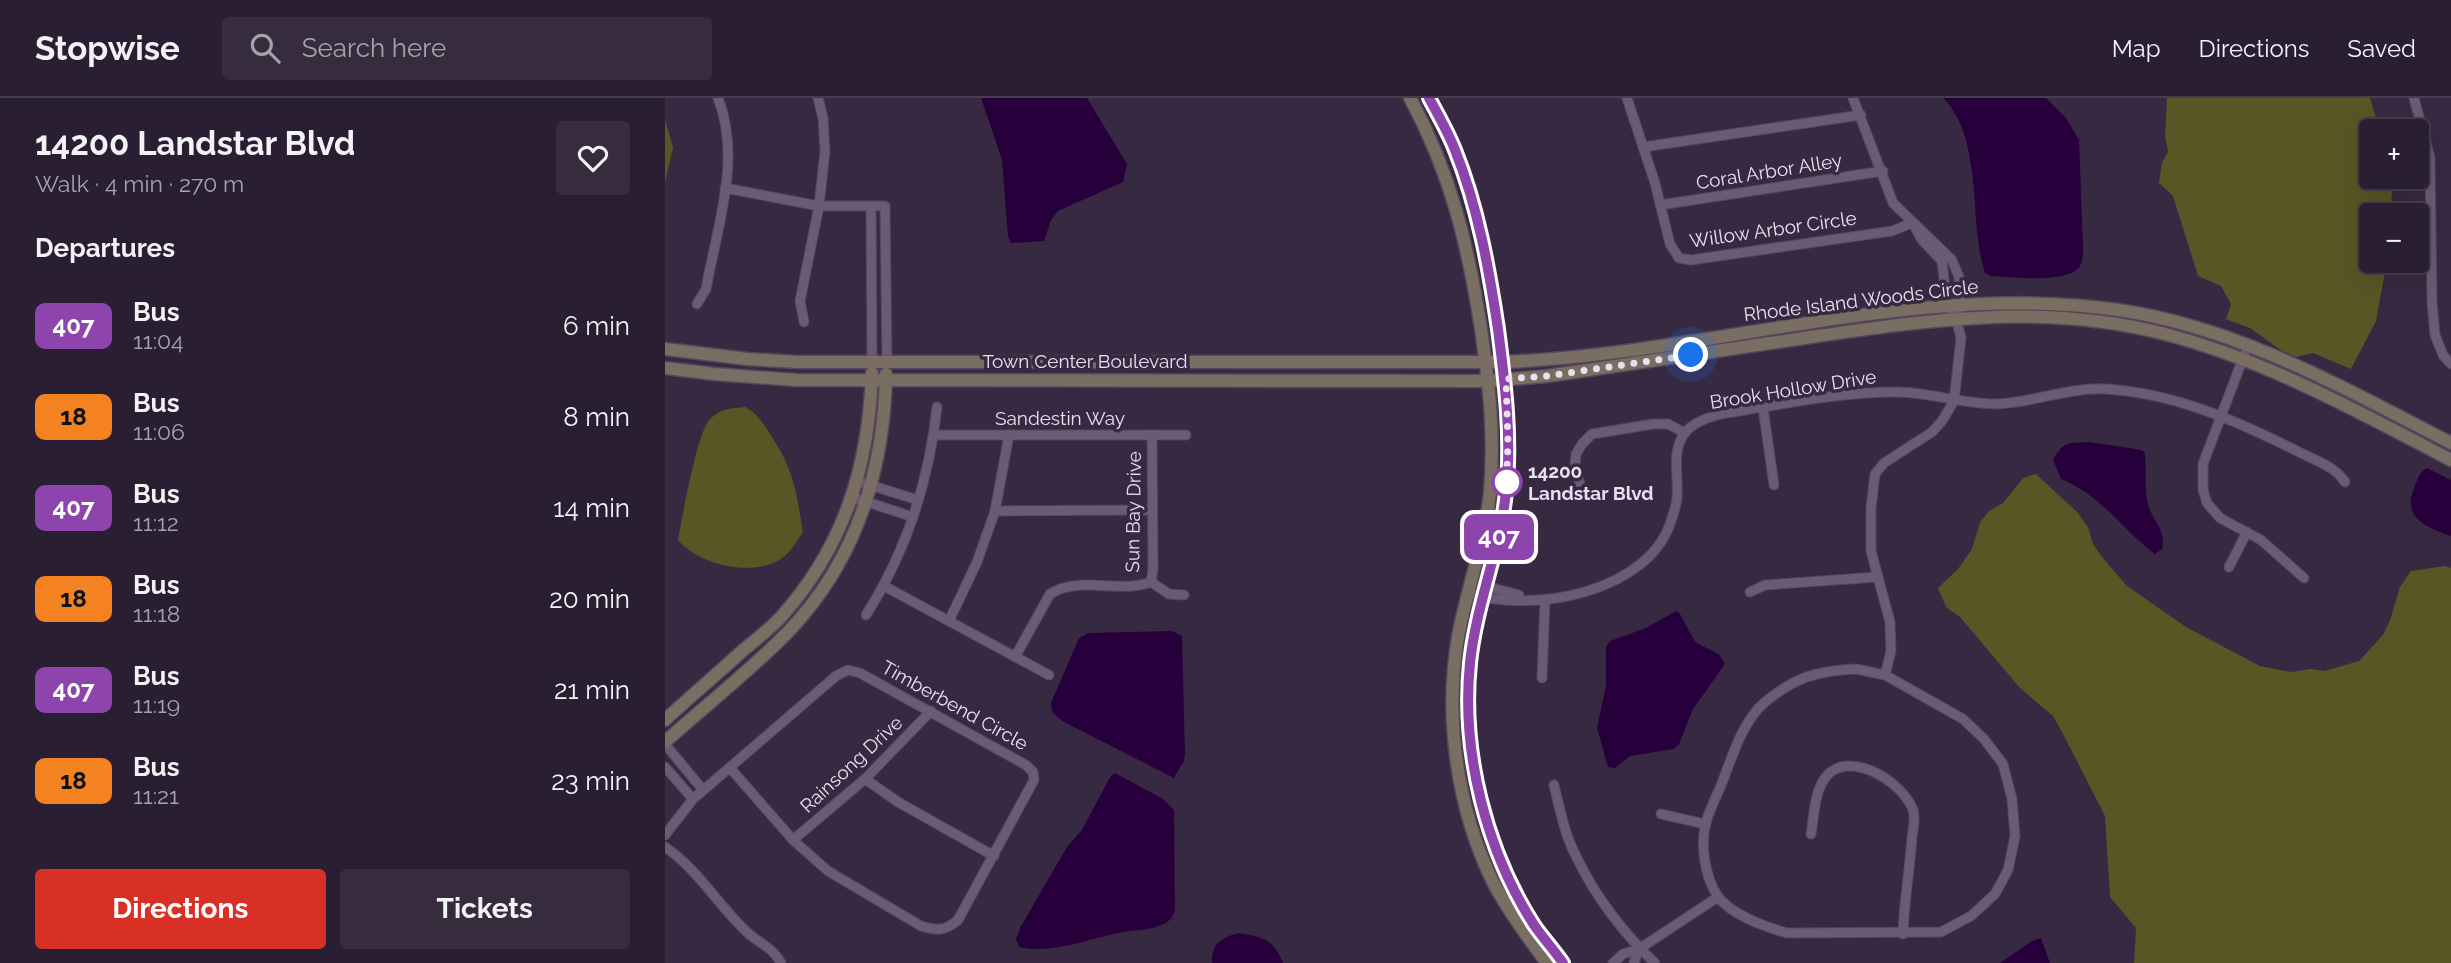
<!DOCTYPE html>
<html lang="en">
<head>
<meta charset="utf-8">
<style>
  :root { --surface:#2a1f32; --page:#362c3e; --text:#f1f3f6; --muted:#a5a2ac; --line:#463d4d; --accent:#d93025 }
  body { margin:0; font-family:Raleway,sans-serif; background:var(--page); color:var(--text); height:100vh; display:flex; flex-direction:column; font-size:26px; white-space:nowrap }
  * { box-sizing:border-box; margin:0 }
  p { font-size:23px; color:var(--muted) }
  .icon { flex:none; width:38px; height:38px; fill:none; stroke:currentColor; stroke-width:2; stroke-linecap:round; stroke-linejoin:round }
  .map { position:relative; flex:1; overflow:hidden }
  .sheet { display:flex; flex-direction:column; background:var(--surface); width:665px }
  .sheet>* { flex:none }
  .badge { padding:0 14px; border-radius:10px; font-size:24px; line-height:46px }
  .tools { position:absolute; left:1694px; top:21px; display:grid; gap:14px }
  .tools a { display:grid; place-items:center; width:70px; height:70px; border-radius:7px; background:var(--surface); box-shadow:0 7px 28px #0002,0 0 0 2px var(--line); font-size:35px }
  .you { position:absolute; width:35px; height:35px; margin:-18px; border:5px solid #fff; border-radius:50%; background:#1a73e8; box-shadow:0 0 0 10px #1a73e833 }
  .map>.badge { position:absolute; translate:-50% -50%; box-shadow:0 0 0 4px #fff }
  h2 { padding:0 35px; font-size:26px; line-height:63px }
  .round { display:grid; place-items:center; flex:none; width:74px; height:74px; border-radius:7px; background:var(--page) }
  .overview { display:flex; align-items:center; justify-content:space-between; height:119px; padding:0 35px }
  h1 { font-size:33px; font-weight:700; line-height:52px }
  .cta { display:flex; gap:14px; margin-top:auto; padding:14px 35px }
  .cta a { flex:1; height:80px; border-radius:7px; background:var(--accent); color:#fff; font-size:28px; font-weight:700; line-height:80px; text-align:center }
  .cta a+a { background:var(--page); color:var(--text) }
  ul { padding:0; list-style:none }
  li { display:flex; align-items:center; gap:21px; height:91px; padding:0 35px }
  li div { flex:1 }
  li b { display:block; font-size:26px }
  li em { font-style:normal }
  li .badge { min-width:77px; font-weight:700; text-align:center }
  header { display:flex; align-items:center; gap:42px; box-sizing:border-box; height:98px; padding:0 35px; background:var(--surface); border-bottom:2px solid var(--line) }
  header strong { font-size:33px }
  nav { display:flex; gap:38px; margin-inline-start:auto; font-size:24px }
  .search { width:490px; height:63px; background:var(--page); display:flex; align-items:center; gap:18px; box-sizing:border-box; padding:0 24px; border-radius:7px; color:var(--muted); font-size:26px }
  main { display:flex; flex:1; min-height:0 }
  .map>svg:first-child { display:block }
</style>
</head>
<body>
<header>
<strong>Stopwise</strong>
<div class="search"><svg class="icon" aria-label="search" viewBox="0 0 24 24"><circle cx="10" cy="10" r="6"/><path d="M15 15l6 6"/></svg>Search here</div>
<nav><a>Map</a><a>Directions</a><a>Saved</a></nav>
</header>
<main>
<section class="sheet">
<div class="overview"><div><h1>14200 Landstar Blvd</h1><p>Walk · 4 min · 270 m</p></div><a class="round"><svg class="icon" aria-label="heart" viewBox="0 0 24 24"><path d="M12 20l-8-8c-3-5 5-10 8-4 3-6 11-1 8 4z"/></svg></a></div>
<h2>Departures</h2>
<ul>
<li><span class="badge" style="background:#8e44ad;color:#fff">407</span><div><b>Bus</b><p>11:04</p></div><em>6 min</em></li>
<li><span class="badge" style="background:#f58220;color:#111">18</span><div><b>Bus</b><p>11:06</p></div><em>8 min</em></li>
<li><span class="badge" style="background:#8e44ad;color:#fff">407</span><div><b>Bus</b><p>11:12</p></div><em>14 min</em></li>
<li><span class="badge" style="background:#f58220;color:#111">18</span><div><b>Bus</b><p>11:18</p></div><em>20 min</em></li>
<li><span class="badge" style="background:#8e44ad;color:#fff">407</span><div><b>Bus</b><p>11:19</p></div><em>21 min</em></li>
<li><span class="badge" style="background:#f58220;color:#111">18</span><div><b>Bus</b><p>11:21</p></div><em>23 min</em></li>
</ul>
<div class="cta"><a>Directions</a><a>Tickets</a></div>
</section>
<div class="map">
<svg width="1786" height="865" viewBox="0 0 1786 865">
  <rect width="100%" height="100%" fill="#382942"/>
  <g fill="#595525">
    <polygon points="1502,0 1705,0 1715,33 1706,33 1706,79 1724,79 1727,93 1725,117 1706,117 1706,163 1722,163 1711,223 1686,271 1648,255 1631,259 1617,253 1585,230 1561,221 1566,206 1556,188 1533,178 1508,98 1494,85 1497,65 1503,54 1500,37"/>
    <polygon points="0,22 8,49 0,85"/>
    <path d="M 80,309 C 92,315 97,324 105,336 C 129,372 131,392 138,434 C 133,441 128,450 122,456 C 95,482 34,468 13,442 C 17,420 32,334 45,321 C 55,311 66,310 80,309 Z"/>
    <polygon points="1371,376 1412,414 1423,429 1428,446 1437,459 1462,488 1521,529 1595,568 1626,574 1646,571 1660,573 1694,563 1718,537 1725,522 1735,489 1746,473 1780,468 1786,470 1786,865 1469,865 1471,830 1445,799 1440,718 1397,634 1388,618 1355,590 1295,519 1281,509 1273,490 1293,471 1307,451 1315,424 1324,413 1338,405 1358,380"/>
  </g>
  <g fill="#27003b">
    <polygon points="316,0 422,0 462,66 458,84 393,113 386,122 379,143 346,145 343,138 337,62"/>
    <path d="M 1278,0 L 1381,0 L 1401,20 L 1414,42 L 1418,149 C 1418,154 1418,161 1416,166 C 1408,187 1345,179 1326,178 L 1320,175 C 1317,164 1314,153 1313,142 C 1308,100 1311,31 1278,0 Z"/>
    <path d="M 1424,344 L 1477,352 L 1480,355 C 1482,374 1478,391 1484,410 C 1489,423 1502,436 1497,451 L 1490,456 C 1454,429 1440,400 1396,381 L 1388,362 C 1398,343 1405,345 1424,344 Z"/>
    <path d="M 1762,370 L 1786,382 L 1786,438 C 1762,430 1735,419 1750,388 C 1753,380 1755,373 1762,370 Z"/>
    <polygon points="1011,513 1015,516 1030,544 1055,557 1060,566 1028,611 1014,646 1009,651 965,658 950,670 943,669 932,630 941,588 941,549 945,543 981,530"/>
    <polygon points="507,533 517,538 520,656 519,663 509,680 397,623 387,614 386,605 414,540 424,535"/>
    <path d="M 450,675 L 498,701 L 509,712 L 510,812 C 507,820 505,824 496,827 C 485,832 470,832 458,834 C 425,840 387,857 354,849 L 351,841 L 355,830 L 402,749 L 417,732 L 445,679 Z"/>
    <path d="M 573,835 C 597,839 608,840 618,865 L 547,865 C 546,846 556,840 573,835 Z"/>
    <polygon points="1376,840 1385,865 1335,865 1367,843"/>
  </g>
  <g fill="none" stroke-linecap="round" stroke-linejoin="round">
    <defs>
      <g id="street">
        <polyline points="962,0 990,85 1005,146 1014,160 1026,162 1227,133 1247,125"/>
        <polyline points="1188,0 1228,105 1287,162 1294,179 1295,206 1291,220 1296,240 1289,303 1277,323 1267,334 1219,365 1210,376 1206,410 1206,453 1225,524 1226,553 1220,577"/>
        <polyline points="1749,0 1765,60 1767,205 1770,237 1778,257 1786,266"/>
        <polyline points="978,49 1196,17"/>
        <polyline points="60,90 154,108 220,108 222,264"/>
        <polyline points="995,107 1218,73"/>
        <polyline points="206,108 207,264"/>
        <polyline points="1250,129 1257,142 1277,163 1282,208 1286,213"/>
        <path d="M 32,206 L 41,191 C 52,129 77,61 53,0"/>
        <polyline points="139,224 135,203 154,108 160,53 158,20 153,0"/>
        <polyline points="1583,247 1538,366 1538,392 1542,405 1555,420 1596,442 1639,480"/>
        <polyline points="1098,310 1109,387"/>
        <polyline points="269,337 521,337"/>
        <polyline points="192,383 253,402"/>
        <polyline points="915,387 910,367 911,356 917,346 927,336 988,326 1003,326 1020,335"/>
        <polyline points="187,399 248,419"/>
        <polyline points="330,413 487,412"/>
        <polyline points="1564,469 1582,434"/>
        <polyline points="486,484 488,471 487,337"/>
        <polyline points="486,484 504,496 519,497"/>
        <polyline points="817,487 854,497"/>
        <polyline points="219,488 384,577"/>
        <polyline points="1085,494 1100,487 1212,479"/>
        <path d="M 803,495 C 867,516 986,495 1007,420 C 1009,413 1012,406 1012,399 C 1014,378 1006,355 1019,336 C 1027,325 1044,319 1056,316 C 1113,307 1174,294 1231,294 C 1264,294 1297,306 1331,306 C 1368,305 1403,289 1441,291 C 1509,295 1572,323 1632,353 C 1649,362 1670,368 1680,384"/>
        <path d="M 201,517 C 241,454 264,383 272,309"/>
        <polyline points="284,523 312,464 330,413 344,337"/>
        <path d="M 350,559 L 385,496 C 415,477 454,496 486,484"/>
        <path d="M 1191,571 L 1220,577 L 1298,621 L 1319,641 L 1338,666 L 1347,701 L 1350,738 L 1343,772 L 1330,796 L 1306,818 L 1276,834 L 1122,835 C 1101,829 1064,816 1052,797 C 1040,779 1035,746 1041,725 C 1044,713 1050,701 1055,690 C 1066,663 1076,625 1099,605 C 1130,579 1151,573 1191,571 Z"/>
        <polyline points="877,580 880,502"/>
        <polyline points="0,646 38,692"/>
        <polyline points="0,669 28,701"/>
        <polyline points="200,681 233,704 329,758"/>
        <path d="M 889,687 C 895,712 900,738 912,760 C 930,798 959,836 990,865"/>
        <polyline points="996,716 1040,726"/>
        <path d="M 1146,736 C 1149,719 1149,699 1158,683 C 1179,647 1238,683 1248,712 C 1251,720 1248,730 1247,739 C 1245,771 1239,803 1238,836"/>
        <path d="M 0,737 L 28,701 L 171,578 L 183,572 L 195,575 L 361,667 L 368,674 L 369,682 L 293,822 C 280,833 272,833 256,828 L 163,773 L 128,742 L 66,671"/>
        <polyline points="128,742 200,681 266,613"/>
        <path d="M 0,749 C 34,772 54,809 84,836 C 96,846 109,851 116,865"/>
        <polyline points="948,865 958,856 974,851 1053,799"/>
        <polyline points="969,865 974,851"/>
      </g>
      <g id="secondary">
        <path d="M 745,0 C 786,76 803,147 816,231 C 824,285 830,339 825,394 C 820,443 802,490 793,539 C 779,620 792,712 829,786 C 844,814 863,840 882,865"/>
        <path d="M 764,0 C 773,17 782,34 790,52 C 813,107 823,168 832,226 C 840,282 848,338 841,394 C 835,452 811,507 805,565 C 796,654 821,752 869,827 C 878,840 889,853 898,865"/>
        <path d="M 0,251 L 82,261 L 133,264 L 837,264 C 1041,257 1250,183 1453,212 C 1573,229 1680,291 1786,345"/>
        <path d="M 0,270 L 49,276 L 131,282 L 823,283 L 882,278 C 966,266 1049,253 1133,241 C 1254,223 1374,204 1496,235 C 1599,261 1692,313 1786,362"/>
        <path d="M 0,622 C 25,599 51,577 76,554 C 89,543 104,532 116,519 C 179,449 204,368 207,275"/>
        <path d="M 0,644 C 41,607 85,573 123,534 C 191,463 219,372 221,276"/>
      </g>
    </defs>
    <use href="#street" stroke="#53475c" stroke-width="11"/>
    <use href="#secondary" stroke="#53475c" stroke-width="15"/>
    <use href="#street" stroke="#6a5a75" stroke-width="9"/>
    <use href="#secondary" stroke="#7a6d62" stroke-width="12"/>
  </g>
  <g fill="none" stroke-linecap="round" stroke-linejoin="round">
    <defs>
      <path id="line" d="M 764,0 C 773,17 783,34 790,52 C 813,109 824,171 833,231 C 840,285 847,340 841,394 C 835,452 811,507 805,565 C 796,654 821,752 869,827 C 878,840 889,852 898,865"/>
    </defs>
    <use href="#line" stroke="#fff" stroke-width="16"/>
    <use href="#line" stroke="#8e44ad" stroke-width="10"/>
    <polyline stroke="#e8dfef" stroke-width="7" stroke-dasharray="0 12.6" points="842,384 841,394 843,345 841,281 882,278 1026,257"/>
  </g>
  <circle fill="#fff" stroke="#8e44ad" stroke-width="3.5" cx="842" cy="384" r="14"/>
  <g text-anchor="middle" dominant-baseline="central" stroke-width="7" stroke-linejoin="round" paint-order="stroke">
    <g font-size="19" fill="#e8dfef" stroke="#382942">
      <text transform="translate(1104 73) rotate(-9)">Coral Arbor Alley</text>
      <text transform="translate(1108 131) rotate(-8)">Willow Arbor Circle</text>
      <text transform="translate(1196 202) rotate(-7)">Rhode Island Woods Circle</text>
      <text x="420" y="263">Town Center Boulevard</text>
      <text transform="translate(1128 291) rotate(-9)">Brook Hollow Drive</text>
      <text x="395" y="320">Sandestin Way</text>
      <text transform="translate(468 414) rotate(-89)">Sun Bay Drive</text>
      <text transform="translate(290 607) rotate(29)">Timberbend Circle</text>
      <text transform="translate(186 666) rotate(-43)">Rainsong Drive</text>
    </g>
    <g font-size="19" font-weight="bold" fill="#e8dfef" stroke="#382942" text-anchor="start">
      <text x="863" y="373">14200<tspan x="863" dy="22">Landstar Blvd</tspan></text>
    </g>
  </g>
</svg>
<div class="tools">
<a>+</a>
<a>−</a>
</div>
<div class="you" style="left:1026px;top:257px"></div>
<b class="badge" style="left:834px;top:439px;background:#8e44ad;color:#fff">407</b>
</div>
</main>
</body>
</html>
